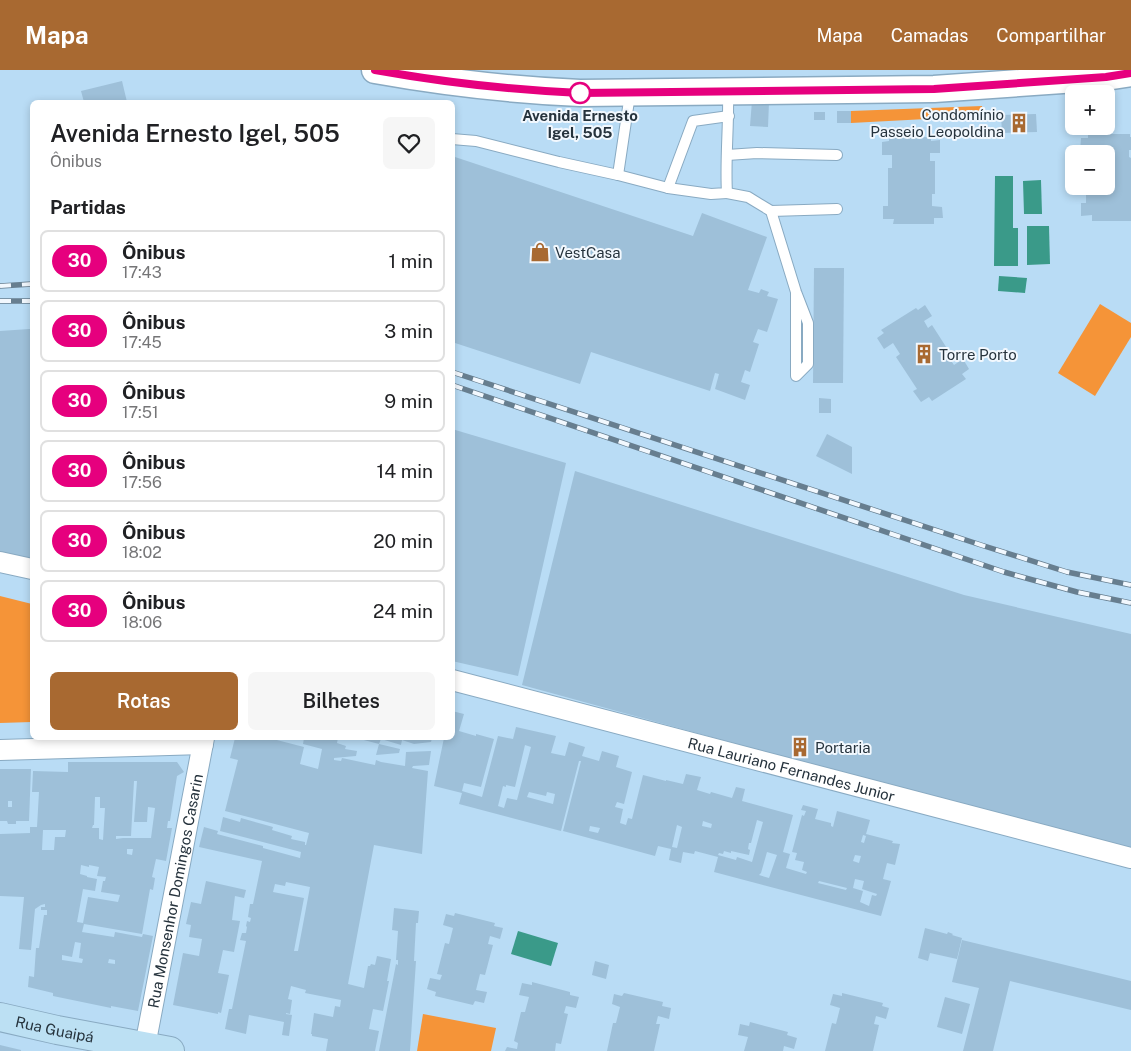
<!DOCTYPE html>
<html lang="pt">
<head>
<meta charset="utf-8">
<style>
  :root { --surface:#fff; --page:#f6f6f6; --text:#202124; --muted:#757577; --line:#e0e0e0; --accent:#a86931 }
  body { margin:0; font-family:"Public Sans",sans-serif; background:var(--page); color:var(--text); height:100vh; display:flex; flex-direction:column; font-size:19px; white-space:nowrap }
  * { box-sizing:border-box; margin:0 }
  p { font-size:16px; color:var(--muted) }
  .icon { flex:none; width:28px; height:28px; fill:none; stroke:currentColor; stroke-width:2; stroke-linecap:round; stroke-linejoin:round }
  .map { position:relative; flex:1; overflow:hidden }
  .side { position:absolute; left:30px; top:30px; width:425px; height:640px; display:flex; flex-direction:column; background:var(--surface); border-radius:8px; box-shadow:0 2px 8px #0003 }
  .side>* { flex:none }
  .badge { padding:0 10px; border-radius:16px; font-size:18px; line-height:32px }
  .controls { position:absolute; left:1065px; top:15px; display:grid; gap:10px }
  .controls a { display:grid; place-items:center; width:50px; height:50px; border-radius:8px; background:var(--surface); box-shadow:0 2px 8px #0003; font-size:25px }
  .map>.badge { position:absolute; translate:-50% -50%; box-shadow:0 0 0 2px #fff }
  h2 { padding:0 20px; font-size:19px; line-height:45px }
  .round { display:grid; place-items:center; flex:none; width:52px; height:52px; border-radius:8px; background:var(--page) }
  .overview { display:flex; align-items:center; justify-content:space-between; height:85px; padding:0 20px }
  h1 { font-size:24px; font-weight:600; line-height:38px }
  .primary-button { display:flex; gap:10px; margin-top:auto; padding:10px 20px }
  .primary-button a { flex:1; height:58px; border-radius:8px; background:var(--accent); color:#fff; font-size:20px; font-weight:600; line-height:58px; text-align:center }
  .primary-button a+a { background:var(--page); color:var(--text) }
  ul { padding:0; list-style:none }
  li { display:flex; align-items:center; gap:15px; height:62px; margin:0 10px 8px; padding:0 10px; border:2px solid var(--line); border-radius:8px }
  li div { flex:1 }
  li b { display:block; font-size:19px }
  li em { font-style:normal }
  li .badge { min-width:55px; font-weight:700; text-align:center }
  header { display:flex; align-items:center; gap:30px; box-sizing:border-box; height:70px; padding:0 25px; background:var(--accent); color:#fff }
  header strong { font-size:24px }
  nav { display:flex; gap:28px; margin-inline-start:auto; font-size:18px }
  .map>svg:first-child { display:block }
</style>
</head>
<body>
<header>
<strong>Mapa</strong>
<nav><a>Mapa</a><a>Camadas</a><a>Compartilhar</a></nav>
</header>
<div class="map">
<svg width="1131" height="981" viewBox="0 0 1131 981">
  <rect width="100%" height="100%" fill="#b9dcf5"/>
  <g fill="#f59438">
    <polygon points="982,36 983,46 851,53 851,41"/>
    <polygon points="1100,234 1131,253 1131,267 1095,326 1058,303"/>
    <polygon points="0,526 32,534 32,652 0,653"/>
    <polygon points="423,944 496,958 491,981 417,981"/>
  </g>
  <g fill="#3a9a89">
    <polygon points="995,106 1013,106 1013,158 1018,158 1018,196 994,196"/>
    <polygon points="1041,110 1042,144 1024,144 1023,111"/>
    <polygon points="1027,156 1049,156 1050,194 1027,195"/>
    <polygon points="999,206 1027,208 1025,223 998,221"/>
    <polygon points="518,861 558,873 551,896 511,884"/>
  </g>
  <g fill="#9ec0d9" fill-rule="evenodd">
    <polygon points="122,11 127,32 84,32 81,21"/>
    <polygon points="752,31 769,32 768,57 750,56"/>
    <rect x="837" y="41" width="14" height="12"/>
    <rect x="814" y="42" width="11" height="8"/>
    <polygon points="1036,44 1037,62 1002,63 1001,45"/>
    <polygon points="1088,64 1130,64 1130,67 1131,67 1131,80 1129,80 1129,87 1131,88 1131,151 1092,151 1092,145 1081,146 1081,133 1086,133 1086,116 1106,116 1106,84 1091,84 1091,81 1080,82 1081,68 1088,68"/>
    <polygon points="889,67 931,67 931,71 940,70 940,83 930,83 930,91 935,91 935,124 932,124 932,136 942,137 943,148 934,148 934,154 893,154 894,149 883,149 883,136 888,136 888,98 892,98 892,85 882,85 882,72 889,71"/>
    <polygon points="452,86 693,166 702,143 767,167 748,220 759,223 761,219 769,222 767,226 778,229 767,262 758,259 753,272 759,274 750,302 745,300 741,312 750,315 745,330 715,319 719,304 715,303 710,321 591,282 580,314 452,272"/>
    <polygon points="814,198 844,198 843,313 813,313"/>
    <polygon points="925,235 932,246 924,251 928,258 932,255 950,283 947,285 954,295 963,289 969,299 962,304 966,309 932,331 929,327 921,332 913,321 917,319 896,287 900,284 893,273 884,279 877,268 884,263 881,260 916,238 918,240"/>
    <polygon points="29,259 32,259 32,492 0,485 0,261"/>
    <polygon points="819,328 831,329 831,343 819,343"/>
    <polygon points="452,359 566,393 518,606 452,591"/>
    <polygon points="827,364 852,377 852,404 816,386"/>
    <polygon points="575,401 964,525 1131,564 1131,778 824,698 522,615"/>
    <path d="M 452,641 L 464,644 L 459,661 L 476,666 L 476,664 L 494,669 L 481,717 L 464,713 L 462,721 L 482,727 L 498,666 L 513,669 L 516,657 L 556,666 L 551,683 L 565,686 L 569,672 L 585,677 L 582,686 L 599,691 L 602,681 L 619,686 L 616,697 L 632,702 L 624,734 L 617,732 L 615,737 L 623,739 L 620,753 L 626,755 L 628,748 L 632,749 L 643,705 L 666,711 L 666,710 L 683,714 L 686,704 L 701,707 L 697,720 L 710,724 L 711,722 L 732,728 L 736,717 L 745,719 L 742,731 L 793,745 L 783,782 L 790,784 L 786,798 L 806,804 L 807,802 L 802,800 L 804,792 L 795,790 L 797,783 L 792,782 L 802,745 L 804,746 L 806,741 L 801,740 L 803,735 L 818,739 L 815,749 L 831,753 L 831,756 L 833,757 L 837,741 L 870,750 L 866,764 L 893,771 L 892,773 L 900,774 L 895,795 L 887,793 L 883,809 L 891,811 L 881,846 L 714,802 L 718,787 L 695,781 L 694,784 L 683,782 L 681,793 L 669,790 L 671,779 L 658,776 L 655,786 L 563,761 L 581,691 L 579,691 L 561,761 L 459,734 L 462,723 L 434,716 L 444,668 L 452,668 ZM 525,675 L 531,677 L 517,730 L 507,728 L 504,738 L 498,736 L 503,716 L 506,717 L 506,715 L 515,717 ZM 529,722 L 546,726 L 547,722 L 555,724 L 553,734 L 527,727 ZM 757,750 L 763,752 L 752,792 L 737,787 L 736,790 L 718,785 L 719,783 L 723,784 L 724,781 L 731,783 L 731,781 L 749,785 L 750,780 L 748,779 L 749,773 L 751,773 ZM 703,751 L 712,754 L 711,758 L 702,756 ZM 677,755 L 682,757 L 677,778 L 672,777 ZM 590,756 L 600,758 L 598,763 L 589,761 ZM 863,765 L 866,766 L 864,773 L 861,772 ZM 767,782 L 777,785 L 769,808 L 759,805 L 761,803 ZM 855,785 L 861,786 L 859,793 L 853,791 ZM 855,809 L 864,811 L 862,819 L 877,824 L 876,826 L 872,825 L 869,836 L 860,832 L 863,821 L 853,818 ZM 819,811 L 847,818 L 846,820 L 818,813 Z"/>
    <path d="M 235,668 L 269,668 L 304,677 L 300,694 L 318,699 L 322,679 L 303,674 L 304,668 L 338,668 L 337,673 L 346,676 L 345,679 L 357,681 L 356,686 L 334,688 L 334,690 L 341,691 L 342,688 L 375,695 L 376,690 L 381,692 L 405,696 L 406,682 L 431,681 L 429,695 L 413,696 L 412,698 L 428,701 L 422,784 L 374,775 L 368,807 L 348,914 L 364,918 L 368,896 L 370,896 L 371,894 L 375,895 L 377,886 L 391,889 L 387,911 L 389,911 L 383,941 L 373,939 L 369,959 L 379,961 L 375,981 L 326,981 L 328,969 L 312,966 L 312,964 L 311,964 L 314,943 L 333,947 L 335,936 L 340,937 L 341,930 L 305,923 L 306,920 L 291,916 L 288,929 L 292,930 L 290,944 L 286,943 L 286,944 L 292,945 L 289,966 L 282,965 L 284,952 L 249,945 L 246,964 L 225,959 L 229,939 L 232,939 L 246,871 L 240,870 L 242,863 L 246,863 L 247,857 L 246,856 L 247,851 L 250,852 L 251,848 L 248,847 L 250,834 L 253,834 L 262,791 L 199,777 L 204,757 L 218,761 L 217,764 L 263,776 L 263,778 L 300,788 L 301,782 L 220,761 L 223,747 L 240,752 L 241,748 L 273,757 L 272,760 L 292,766 L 291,769 L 305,772 L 305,775 L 306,775 L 309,763 L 225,741 L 238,690 L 230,688 ZM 286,812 L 310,817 L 298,881 L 294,881 L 304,828 L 273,822 L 275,814 L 285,816 Z"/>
    <polygon points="356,668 432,668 431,672 414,674 402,670 401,675 381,669 379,674 400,679 399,683 376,685 379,674"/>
    <path d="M 68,692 L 177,692 L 184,702 L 177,706 L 170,751 L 168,751 L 167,758 L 172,758 L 166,791 L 156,789 L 152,807 L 155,808 L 153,820 L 150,819 L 142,864 L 84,854 L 82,862 L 114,867 L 115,862 L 142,867 L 143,864 L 153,866 L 138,941 L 111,936 L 111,938 L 53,926 L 53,923 L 28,917 L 29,906 L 34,907 L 36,878 L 39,878 L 44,845 L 47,845 L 47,840 L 41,840 L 41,837 L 45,837 L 45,834 L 41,835 L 35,839 L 31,880 L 19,879 L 24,827 L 0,826 L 0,764 L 30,763 L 30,757 L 37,757 L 39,722 L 32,722 L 33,701 L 68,702 ZM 134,711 L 137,711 L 134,752 L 147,752 L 148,737 L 155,738 L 151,768 L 123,768 L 116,769 L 116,766 L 131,766 ZM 95,727 L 100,727 L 100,738 L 105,738 L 103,770 L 99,769 L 99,758 L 92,758 L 93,755 L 94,755 ZM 43,760 L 66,760 L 65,767 L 55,767 L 54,780 L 42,780 ZM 127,779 L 133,779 L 132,785 L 127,784 ZM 81,795 L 89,797 L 89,795 L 99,797 L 97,806 L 106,807 L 105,811 L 103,811 L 101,822 L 120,825 L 118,832 L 88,827 L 83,853 L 77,852 L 83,819 L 95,821 L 97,809 L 87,807 L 87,806 L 80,804 ZM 75,872 L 81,873 L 79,888 L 83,889 L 82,893 L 62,890 L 62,885 L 72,887 ZM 109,889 L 115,890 L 115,894 L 108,893 Z"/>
    <path d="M 0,699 L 31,699 L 29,751 L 16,751 L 16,754 L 8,754 L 7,751 L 0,751 ZM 8,731 L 12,731 L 12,737 L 8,737 Z"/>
    <polygon points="206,811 246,820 244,828 235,826 232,850 240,851 234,882 223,880 218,903 229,905 221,943 218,942 218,944 173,935 183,883 199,886 202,869 189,867 191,855 186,854 191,832 201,834"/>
    <polygon points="394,838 419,841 418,853 416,853 414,891 416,891 410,981 379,981 396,894 398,895 398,890 396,890 398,861 392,860"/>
    <polygon points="455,843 495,853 494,856 503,858 500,869 490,866 488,874 493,875 485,905 480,904 476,920 487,922 484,933 475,931 473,935 435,926 436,922 427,919 430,908 440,910 442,905 437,904 445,873 449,874 453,858 443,855 446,844 454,846"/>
    <polygon points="925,858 947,864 948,862 953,864 952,865 962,868 957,889 930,883 928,891 918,888"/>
    <polygon points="962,870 1131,911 1131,940 1010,911 993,981 963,981 979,918 952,912"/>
    <polygon points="595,891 609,895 606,909 592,905"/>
    <polygon points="532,912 570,922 570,925 579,927 576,938 566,936 564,943 568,944 561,974 556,973 555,981 505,981 507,977 517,979 518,973 514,971 521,942 525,942 529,927 519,925 522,913 532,915"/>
    <polygon points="624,923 663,932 662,936 671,938 669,949 658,946 656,954 660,954 654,981 607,981 613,953 616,953 620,937 612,934 614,924 622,926"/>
    <polygon points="842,923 883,933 882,936 889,938 886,949 876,946 874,954 879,955 873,981 825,981 832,953 836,954 840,938 830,935 833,924 842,926"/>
    <polygon points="945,927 970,934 962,964 937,957"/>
    <polygon points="750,952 788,962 787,965 797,968 794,979 784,976 783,981 744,981 748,967 738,965 740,954 749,956"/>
    <polygon points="0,975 21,980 21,981 0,981"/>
  </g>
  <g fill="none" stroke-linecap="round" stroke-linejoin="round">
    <defs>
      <g id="service">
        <path d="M 452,69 L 476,71 L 559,92 L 618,105 L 668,118 L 711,124 L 727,123 C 725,90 729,56 728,22"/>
        <polyline points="727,85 757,83 837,85"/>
        <polyline points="618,105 630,24"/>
        <polyline points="668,118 693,51 729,46"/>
        <polyline points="727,123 748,127 771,141 796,222 808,253 808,294 796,306 796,222"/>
        <polyline points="771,141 837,139"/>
      </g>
      <g id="minor">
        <polyline points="0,492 32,499"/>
        <path id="s1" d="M 452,610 L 1131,788"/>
        <polyline points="0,680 203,674"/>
        <path id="s2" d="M 145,976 L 204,668"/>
      </g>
      <path id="tertiary" d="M 375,0 C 442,12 511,20 580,23 L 934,19 L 1106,7 L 1131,3"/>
      <g id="secondary">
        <path id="s3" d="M 0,947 L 57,960 L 170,981"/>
      </g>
    </defs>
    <use href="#service" stroke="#89aac2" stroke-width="12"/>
    <use href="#minor" stroke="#89aac2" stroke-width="22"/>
    <use href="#tertiary" stroke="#89aac2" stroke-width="29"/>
    <use href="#secondary" stroke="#89aac2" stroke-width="30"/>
    <use href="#service" stroke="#fff" stroke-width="10"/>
    <use href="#minor" stroke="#fff" stroke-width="20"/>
    <use href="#tertiary" stroke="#fff" stroke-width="26"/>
    <use href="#secondary" stroke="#bce0f3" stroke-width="28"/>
    <defs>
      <g id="rail">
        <polyline points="0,216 32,214"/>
        <polyline points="0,231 32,231"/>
        <polyline points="452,302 981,475 1067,502 1131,515"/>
        <polyline points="452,315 1004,502 1077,522 1131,533"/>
      </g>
    </defs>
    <use href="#rail" stroke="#677e8f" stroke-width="5.5"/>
    <use href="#rail" stroke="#f2f8fe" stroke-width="4" stroke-dasharray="11" stroke-linecap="butt"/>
  </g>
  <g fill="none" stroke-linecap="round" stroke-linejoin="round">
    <defs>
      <path id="line" d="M 375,0 C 442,12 511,20 580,23 L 934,19 L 1106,7 L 1131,3"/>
    </defs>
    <use href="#line" stroke="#fff" stroke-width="11"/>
    <use href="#line" stroke="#e6007e" stroke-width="8"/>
  </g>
  <defs>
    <symbol id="building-bare" viewBox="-9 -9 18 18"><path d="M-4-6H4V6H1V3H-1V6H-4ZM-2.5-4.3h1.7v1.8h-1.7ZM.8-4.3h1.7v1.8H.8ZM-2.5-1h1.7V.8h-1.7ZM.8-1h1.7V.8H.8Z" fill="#a86931" stroke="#f2f8fe" stroke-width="2.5" paint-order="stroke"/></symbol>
    <symbol id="shop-bare" viewBox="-9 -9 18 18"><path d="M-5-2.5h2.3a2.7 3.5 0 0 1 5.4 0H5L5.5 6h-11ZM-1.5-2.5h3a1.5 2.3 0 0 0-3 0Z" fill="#a86931" stroke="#f2f8fe" stroke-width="2.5" paint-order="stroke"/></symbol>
  </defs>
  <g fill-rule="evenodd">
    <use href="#building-bare" x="1005" y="39" width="28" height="28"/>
    <use href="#shop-bare" x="526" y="168" width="28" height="28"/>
    <use href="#building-bare" x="910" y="270" width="28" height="28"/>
    <use href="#building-bare" x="786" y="663" width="28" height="28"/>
  </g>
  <circle fill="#fff" stroke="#e6007e" stroke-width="2.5" cx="580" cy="23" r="10"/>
  <g text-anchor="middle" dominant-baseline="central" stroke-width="4" stroke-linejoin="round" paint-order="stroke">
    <g font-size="15" fill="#26333d" stroke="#f2f8fe" text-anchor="start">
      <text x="1004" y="44" text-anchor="end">Condomínio<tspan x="1004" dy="17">Passeio Leopoldina</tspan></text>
      <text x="555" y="182">VestCasa</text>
      <text x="939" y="284">Torre Porto</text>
      <text x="815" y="677">Portaria</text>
    </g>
    <g font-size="15" font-weight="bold" fill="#26333d" stroke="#f2f8fe">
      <text x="580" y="45">Avenida Ernesto<tspan x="580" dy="17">Igel, 505</tspan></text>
    </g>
    <g font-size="15" fill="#26333d" stroke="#f2f8fe">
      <text stroke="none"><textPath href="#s1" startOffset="351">Rua Lauriano Fernandes Junior</textPath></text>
      <text stroke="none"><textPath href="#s2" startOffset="158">Rua Monsenhor Domingos Casarin</textPath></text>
      <text stroke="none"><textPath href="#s3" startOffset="56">Rua Guaipá</textPath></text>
    </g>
  </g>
</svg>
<div class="controls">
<a>+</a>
<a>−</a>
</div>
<section class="side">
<div class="overview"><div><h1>Avenida Ernesto Igel, 505</h1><p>Ônibus</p></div><a class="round"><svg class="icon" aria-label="heart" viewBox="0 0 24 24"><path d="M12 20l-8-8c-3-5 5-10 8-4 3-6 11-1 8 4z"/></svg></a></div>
<h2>Partidas</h2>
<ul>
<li><span class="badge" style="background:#e6007e;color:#fff">30</span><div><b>Ônibus</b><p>17:43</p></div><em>1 min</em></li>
<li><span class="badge" style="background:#e6007e;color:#fff">30</span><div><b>Ônibus</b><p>17:45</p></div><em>3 min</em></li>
<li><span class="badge" style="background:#e6007e;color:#fff">30</span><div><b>Ônibus</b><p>17:51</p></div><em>9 min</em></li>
<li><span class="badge" style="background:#e6007e;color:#fff">30</span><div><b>Ônibus</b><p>17:56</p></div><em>14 min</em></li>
<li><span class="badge" style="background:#e6007e;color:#fff">30</span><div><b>Ônibus</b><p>18:02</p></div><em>20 min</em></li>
<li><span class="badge" style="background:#e6007e;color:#fff">30</span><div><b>Ônibus</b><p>18:06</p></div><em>24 min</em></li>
</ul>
<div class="primary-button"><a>Rotas</a><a>Bilhetes</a></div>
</section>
</div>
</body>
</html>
